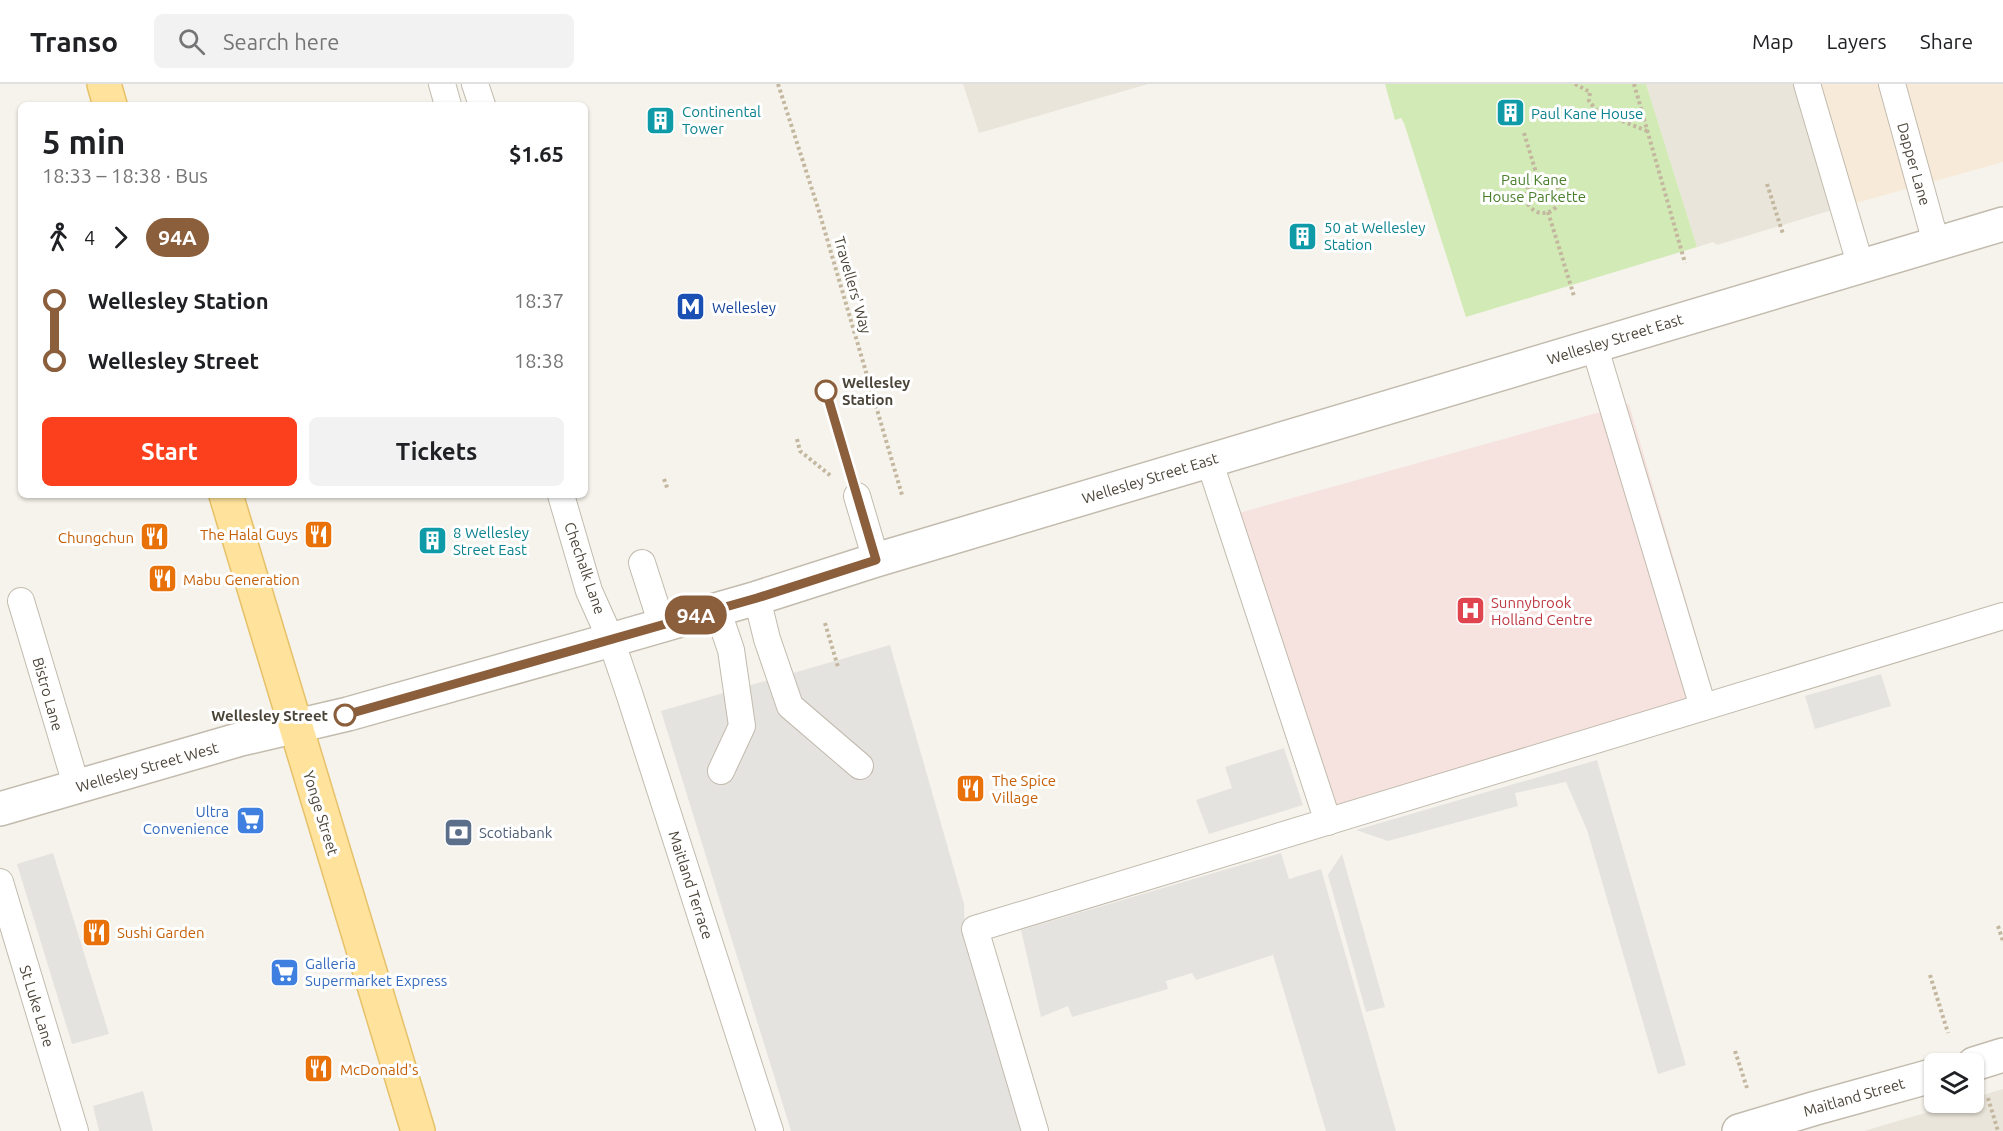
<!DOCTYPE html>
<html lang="en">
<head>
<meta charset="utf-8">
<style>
  :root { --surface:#fff; --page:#f2f2f2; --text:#202124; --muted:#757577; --line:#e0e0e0; --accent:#fc3f1d }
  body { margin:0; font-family:Ubuntu,sans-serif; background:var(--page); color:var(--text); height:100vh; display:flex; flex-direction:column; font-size:22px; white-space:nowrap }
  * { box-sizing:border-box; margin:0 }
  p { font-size:20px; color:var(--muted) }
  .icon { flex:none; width:33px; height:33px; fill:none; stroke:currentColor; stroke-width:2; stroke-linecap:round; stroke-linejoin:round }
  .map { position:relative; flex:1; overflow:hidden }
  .details { position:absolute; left:18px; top:18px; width:570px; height:396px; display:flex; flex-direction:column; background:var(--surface); border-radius:9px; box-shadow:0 2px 4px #0004 }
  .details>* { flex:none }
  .badge { padding:0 12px; border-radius:20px; font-size:21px; line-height:39px }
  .buttons { position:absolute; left:1924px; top:969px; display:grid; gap:12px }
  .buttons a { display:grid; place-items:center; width:60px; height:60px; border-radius:9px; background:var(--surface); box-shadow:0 2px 4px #0004; font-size:30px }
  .map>.badge { position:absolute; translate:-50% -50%; box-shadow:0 0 0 3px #fff }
  .legs { display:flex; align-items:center; gap:9px; height:66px; padding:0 24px; font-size:20px }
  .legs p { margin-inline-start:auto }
  .overview { display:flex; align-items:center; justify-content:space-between; height:102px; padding:0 24px }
  h1 { font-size:33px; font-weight:600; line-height:45px }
  .button { display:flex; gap:12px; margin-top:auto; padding:12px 24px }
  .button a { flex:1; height:69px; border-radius:9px; background:var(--accent); color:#fff; font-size:24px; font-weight:600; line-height:69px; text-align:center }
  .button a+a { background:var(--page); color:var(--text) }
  ul { padding:0 24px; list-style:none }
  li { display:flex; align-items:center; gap:21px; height:60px; font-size:22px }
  li i { display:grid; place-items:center; width:9px; height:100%; margin:0 8px; background:currentColor }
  li i::after { content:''; width:15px; height:15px; margin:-8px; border:4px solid; border-radius:50%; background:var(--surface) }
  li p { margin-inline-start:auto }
  li:first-child i { background:linear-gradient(#0000 50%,currentColor 0) }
  li:last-child i { background:linear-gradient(currentColor 50%,#0000 0) }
  header { display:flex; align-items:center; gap:36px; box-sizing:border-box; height:84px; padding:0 30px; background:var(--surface); border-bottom:2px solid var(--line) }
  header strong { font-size:28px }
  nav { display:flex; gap:33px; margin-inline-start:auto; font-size:21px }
  .search { width:420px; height:54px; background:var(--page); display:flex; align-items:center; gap:15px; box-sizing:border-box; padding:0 21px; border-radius:9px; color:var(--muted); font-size:22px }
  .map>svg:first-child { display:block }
</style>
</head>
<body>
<header>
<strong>Transo</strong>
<div class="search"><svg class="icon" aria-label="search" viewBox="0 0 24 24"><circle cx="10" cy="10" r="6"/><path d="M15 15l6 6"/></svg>Search here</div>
<nav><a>Map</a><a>Layers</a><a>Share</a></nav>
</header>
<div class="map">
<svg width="2003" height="1047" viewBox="0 0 2003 1047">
  <rect width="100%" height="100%" fill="#f6f3ec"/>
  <g fill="#eae5da">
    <polygon points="963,0 1148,0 979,49"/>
    <polygon points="1646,0 1809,0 1845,122 1717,161 1713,158 1697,163"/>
    <polygon points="2003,1005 2003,1047 1864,1047 1959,1019 1974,1018 1974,1014"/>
  </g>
  <polygon fill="#f7ead8" points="1809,0 2003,0 2003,78 1845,122"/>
  <polygon fill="#f6e3e0" points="1629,320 1716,620 1320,743 1221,434"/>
  <polygon fill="#d2eab5" points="1385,0 1646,0 1697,163 1466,233 1404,39 1401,34 1395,36"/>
  <g fill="#e5e3e0">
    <polygon points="890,561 964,820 965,857 1022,1047 791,1047 661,627"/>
    <polygon points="1881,590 1891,622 1815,645 1805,612"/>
    <polygon points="1284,664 1303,721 1209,750 1196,716 1232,704 1225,683"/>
    <polygon points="1597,676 1686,981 1658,990 1587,746 1566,698 1515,709 1518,722 1388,757 1356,746"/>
    <polygon points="53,769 109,950 72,960 17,780"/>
    <polygon points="1281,769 1289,795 1321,785 1396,1047 1326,1047 1273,871 1196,896 1192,889 1166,897 1168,905 1072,933 1068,922 1041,933 1021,846"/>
    <polygon points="1342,770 1385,923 1366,928 1328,791"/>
    <polygon points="143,1007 153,1047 99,1047 93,1022"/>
  </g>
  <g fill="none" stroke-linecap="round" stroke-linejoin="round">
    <defs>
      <g id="service">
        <polyline points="442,0 448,21"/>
        <polyline points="475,0 482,21"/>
        <polyline points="1807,0 1861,183"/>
        <polyline points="1892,0 1936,159"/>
        <polyline points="1594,261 1703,623"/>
        <polyline points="1209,376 1328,738"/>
        <polyline points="561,411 589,507 611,556 629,609 770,1047"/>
        <polyline points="857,412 876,476"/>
        <polyline points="642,479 662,541"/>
        <polyline points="757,514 767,555 790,622 860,682"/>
        <polyline points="21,517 77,704"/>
        <polyline points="717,525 731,566 742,642 721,687"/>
        <polyline points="0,798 75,1047"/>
        <polyline points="1035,1047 975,845 2003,532"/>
      </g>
      <g id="minor">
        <polyline points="1974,980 2003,971"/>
        <polyline points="1739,1047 1816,1024 1935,991"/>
      </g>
      <polyline id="tertiary" points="0,725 241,655 348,630 611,556 757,514 876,476 2003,140"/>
      <g id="primary">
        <polyline points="104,0 110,21"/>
        <polyline points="226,411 418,1047"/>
      </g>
    </defs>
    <use href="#service" stroke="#c2bbae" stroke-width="28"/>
    <use href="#minor" stroke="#c2bbae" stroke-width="36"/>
    <use href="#tertiary" stroke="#c2bbae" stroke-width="36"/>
    <use href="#primary" stroke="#e6c16a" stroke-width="36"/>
    <g stroke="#c4b79f" stroke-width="4" stroke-dasharray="3 3" stroke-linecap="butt">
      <polyline points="778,0 818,124 902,411"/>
      <polyline points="1575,0 1590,8 1589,17 1597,27 1647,47"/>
      <polyline points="1634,0 1685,179"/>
      <polyline points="1524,49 1538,95"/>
      <circle cx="1543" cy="112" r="17"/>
      <polyline points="1767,100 1783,150"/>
      <polyline points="1548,128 1574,212"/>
      <polyline points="797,355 800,367 831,392"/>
      <polyline points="664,395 668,406"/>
      <polyline points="825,539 838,583"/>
      <polyline points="1998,842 2003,857"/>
      <polyline points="1930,891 1948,949"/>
      <polyline points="1735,967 1747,1004"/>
      <polyline points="1988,1014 1998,1047"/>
    </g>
    <use href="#service" stroke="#fff" stroke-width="26"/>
    <use href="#minor" stroke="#fff" stroke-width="33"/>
    <use href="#tertiary" stroke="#fff" stroke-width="33"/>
    <use href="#primary" stroke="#ffe39c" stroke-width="33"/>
  </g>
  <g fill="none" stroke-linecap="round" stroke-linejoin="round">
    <defs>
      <polyline id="line-1" points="345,631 757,514 876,476 826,307"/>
    </defs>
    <use href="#line-1" stroke="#fff" stroke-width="14"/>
    <use href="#line-1" stroke="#8b5e3c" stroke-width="9"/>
  </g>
  <defs>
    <symbol id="building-square" viewBox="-11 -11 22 22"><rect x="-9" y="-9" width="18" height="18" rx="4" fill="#0f9aa8" stroke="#fff"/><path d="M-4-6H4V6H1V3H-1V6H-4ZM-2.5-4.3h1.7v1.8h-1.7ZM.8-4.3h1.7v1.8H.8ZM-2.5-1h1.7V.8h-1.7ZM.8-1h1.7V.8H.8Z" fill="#fff"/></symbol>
    <symbol id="metro-square" viewBox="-11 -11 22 22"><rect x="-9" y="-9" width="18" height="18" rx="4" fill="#1a4fb4" stroke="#fff"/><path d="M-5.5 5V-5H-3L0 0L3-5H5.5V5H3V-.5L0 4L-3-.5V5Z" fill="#fff"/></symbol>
    <symbol id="restaurant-square" viewBox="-11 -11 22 22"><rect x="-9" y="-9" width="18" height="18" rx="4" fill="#e8710a" stroke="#fff"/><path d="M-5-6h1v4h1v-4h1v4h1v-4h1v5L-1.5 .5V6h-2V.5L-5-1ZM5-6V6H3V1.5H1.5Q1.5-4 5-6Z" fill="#fff"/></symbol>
    <symbol id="hospital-square" viewBox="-11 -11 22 22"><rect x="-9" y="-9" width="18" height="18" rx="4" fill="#e0444e" stroke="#fff"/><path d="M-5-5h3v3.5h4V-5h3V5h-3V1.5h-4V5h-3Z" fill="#fff"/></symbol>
    <symbol id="supermarket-square" viewBox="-11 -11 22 22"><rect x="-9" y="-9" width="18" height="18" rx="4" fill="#3f7fe0" stroke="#fff"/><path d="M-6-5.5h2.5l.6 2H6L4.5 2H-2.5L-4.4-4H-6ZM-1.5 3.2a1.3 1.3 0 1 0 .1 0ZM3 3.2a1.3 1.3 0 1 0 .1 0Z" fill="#fff"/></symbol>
    <symbol id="bank-square" viewBox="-11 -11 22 22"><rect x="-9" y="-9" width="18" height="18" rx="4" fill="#5c6f8a" stroke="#fff"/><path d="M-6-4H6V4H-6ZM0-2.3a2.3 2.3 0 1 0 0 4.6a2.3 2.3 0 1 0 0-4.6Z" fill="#fff"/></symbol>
  </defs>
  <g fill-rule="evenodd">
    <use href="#building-square" x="1494" y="12" width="33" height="33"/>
    <use href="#building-square" x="644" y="20" width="33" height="33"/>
    <use href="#building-square" x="1286" y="136" width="33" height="33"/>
    <use href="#metro-square" x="674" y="206" width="33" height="33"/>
    <use href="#restaurant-square" x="302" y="434" width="33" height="33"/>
    <use href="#restaurant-square" x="138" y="436" width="33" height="33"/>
    <use href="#building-square" x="416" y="440" width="33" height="33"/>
    <use href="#restaurant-square" x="146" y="478" width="33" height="33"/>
    <use href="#hospital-square" x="1454" y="510" width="33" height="33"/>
    <use href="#restaurant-square" x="954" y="688" width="33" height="33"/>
    <use href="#supermarket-square" x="234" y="720" width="33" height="33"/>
    <use href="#bank-square" x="442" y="732" width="33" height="33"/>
    <use href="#restaurant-square" x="80" y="832" width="33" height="33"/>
    <use href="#supermarket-square" x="268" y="872" width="33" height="33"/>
    <use href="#restaurant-square" x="302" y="968" width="33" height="33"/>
  </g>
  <g fill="#fff" stroke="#8b5e3c" stroke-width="3">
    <circle cx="826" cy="307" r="10"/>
    <circle cx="345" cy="631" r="10"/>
  </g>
  <g text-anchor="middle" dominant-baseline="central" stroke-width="6" stroke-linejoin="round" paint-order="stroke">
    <g font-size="15" fill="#0d838f" stroke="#fff" text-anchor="start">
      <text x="682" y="27">Continental<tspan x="682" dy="17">Tower</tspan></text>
      <text x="1531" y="29">Paul Kane House</text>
      <text x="1324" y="143">50 at Wellesley<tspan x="1324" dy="17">Station</tspan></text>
      <text x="453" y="448">8 Wellesley<tspan x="453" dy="17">Street East</tspan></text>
    </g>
    <g font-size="15" fill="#4b4439" stroke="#fff">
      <text transform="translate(1914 80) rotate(74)">Dapper Lane</text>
      <text transform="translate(853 201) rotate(74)">Travellers' Way</text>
      <text transform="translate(1615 255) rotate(-17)">Wellesley Street East</text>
      <text transform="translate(1150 394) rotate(-17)">Wellesley Street East</text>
      <text transform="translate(585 484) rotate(71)">Chechalk Lane</text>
      <text transform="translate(48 610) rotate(74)">Bistro Lane</text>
      <text transform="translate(147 683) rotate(-16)">Wellesley Street West</text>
      <text transform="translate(321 729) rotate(73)">Yonge Street</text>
      <text transform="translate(691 801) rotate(72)">Maitland Terrace</text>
      <text transform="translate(37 922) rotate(73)">St Luke Lane</text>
      <text transform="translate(1854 1013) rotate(-16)">Maitland Street</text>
    </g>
    <g font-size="15" fill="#4a7f2a" stroke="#fff">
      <text x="1534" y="95">Paul Kane<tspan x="1534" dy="17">House Parkette</tspan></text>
    </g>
    <g font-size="15" fill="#164399" stroke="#fff" text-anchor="start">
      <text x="712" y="223">Wellesley</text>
    </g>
    <g font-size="15" font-weight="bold" fill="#4b4439" stroke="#fff" text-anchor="start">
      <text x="842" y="298">Wellesley<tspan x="842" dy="17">Station</tspan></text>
      <text x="328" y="631" text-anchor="end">Wellesley Street</text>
    </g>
    <g font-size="15" fill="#c56008" stroke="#fff" text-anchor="start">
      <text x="298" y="450" text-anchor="end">The Halal Guys</text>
      <text x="134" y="453" text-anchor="end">Chungchun</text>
      <text x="183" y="495">Mabu Generation</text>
      <text x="992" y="696">The Spice<tspan x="992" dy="17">Village</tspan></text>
      <text x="117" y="848">Sushi Garden</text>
      <text x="340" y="985">McDonald's</text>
    </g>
    <g font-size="15" fill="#be3a42" stroke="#fff" text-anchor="start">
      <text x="1491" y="518">Sunnybrook<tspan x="1491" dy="17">Holland Centre</tspan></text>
    </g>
    <g font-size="15" fill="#366cbe" stroke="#fff" text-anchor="end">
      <text x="229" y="727">Ultra<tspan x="229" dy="17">Convenience</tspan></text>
      <text x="305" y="879" text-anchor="start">Galleria<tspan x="305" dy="17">Supermarket Express</tspan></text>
    </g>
    <g font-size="15" fill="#4e5e75" stroke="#fff" text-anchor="start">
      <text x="479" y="748">Scotiabank</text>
    </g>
  </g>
</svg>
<div class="buttons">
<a><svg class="icon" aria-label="layers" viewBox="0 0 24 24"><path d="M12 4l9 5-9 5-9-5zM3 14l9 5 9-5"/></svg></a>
</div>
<b class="badge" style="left:696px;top:531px;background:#8b5e3c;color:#fff">94A</b>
<section class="details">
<div class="overview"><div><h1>5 min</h1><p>18:33 – 18:38 · Bus</p></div><b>$1.65</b></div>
<div class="legs"><svg class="icon" aria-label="walk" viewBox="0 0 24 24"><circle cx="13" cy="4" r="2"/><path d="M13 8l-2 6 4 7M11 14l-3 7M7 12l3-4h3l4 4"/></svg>4<svg class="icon" aria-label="forward" viewBox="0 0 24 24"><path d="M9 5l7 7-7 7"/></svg><b class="badge" style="background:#8b5e3c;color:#fff">94A</b></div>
<ul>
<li><i style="color:#8b5e3c"></i><b>Wellesley Station</b><p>18:37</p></li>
<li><i style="color:#8b5e3c"></i><b>Wellesley Street</b><p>18:38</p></li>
</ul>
<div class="button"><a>Start</a><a>Tickets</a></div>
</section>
</div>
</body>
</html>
